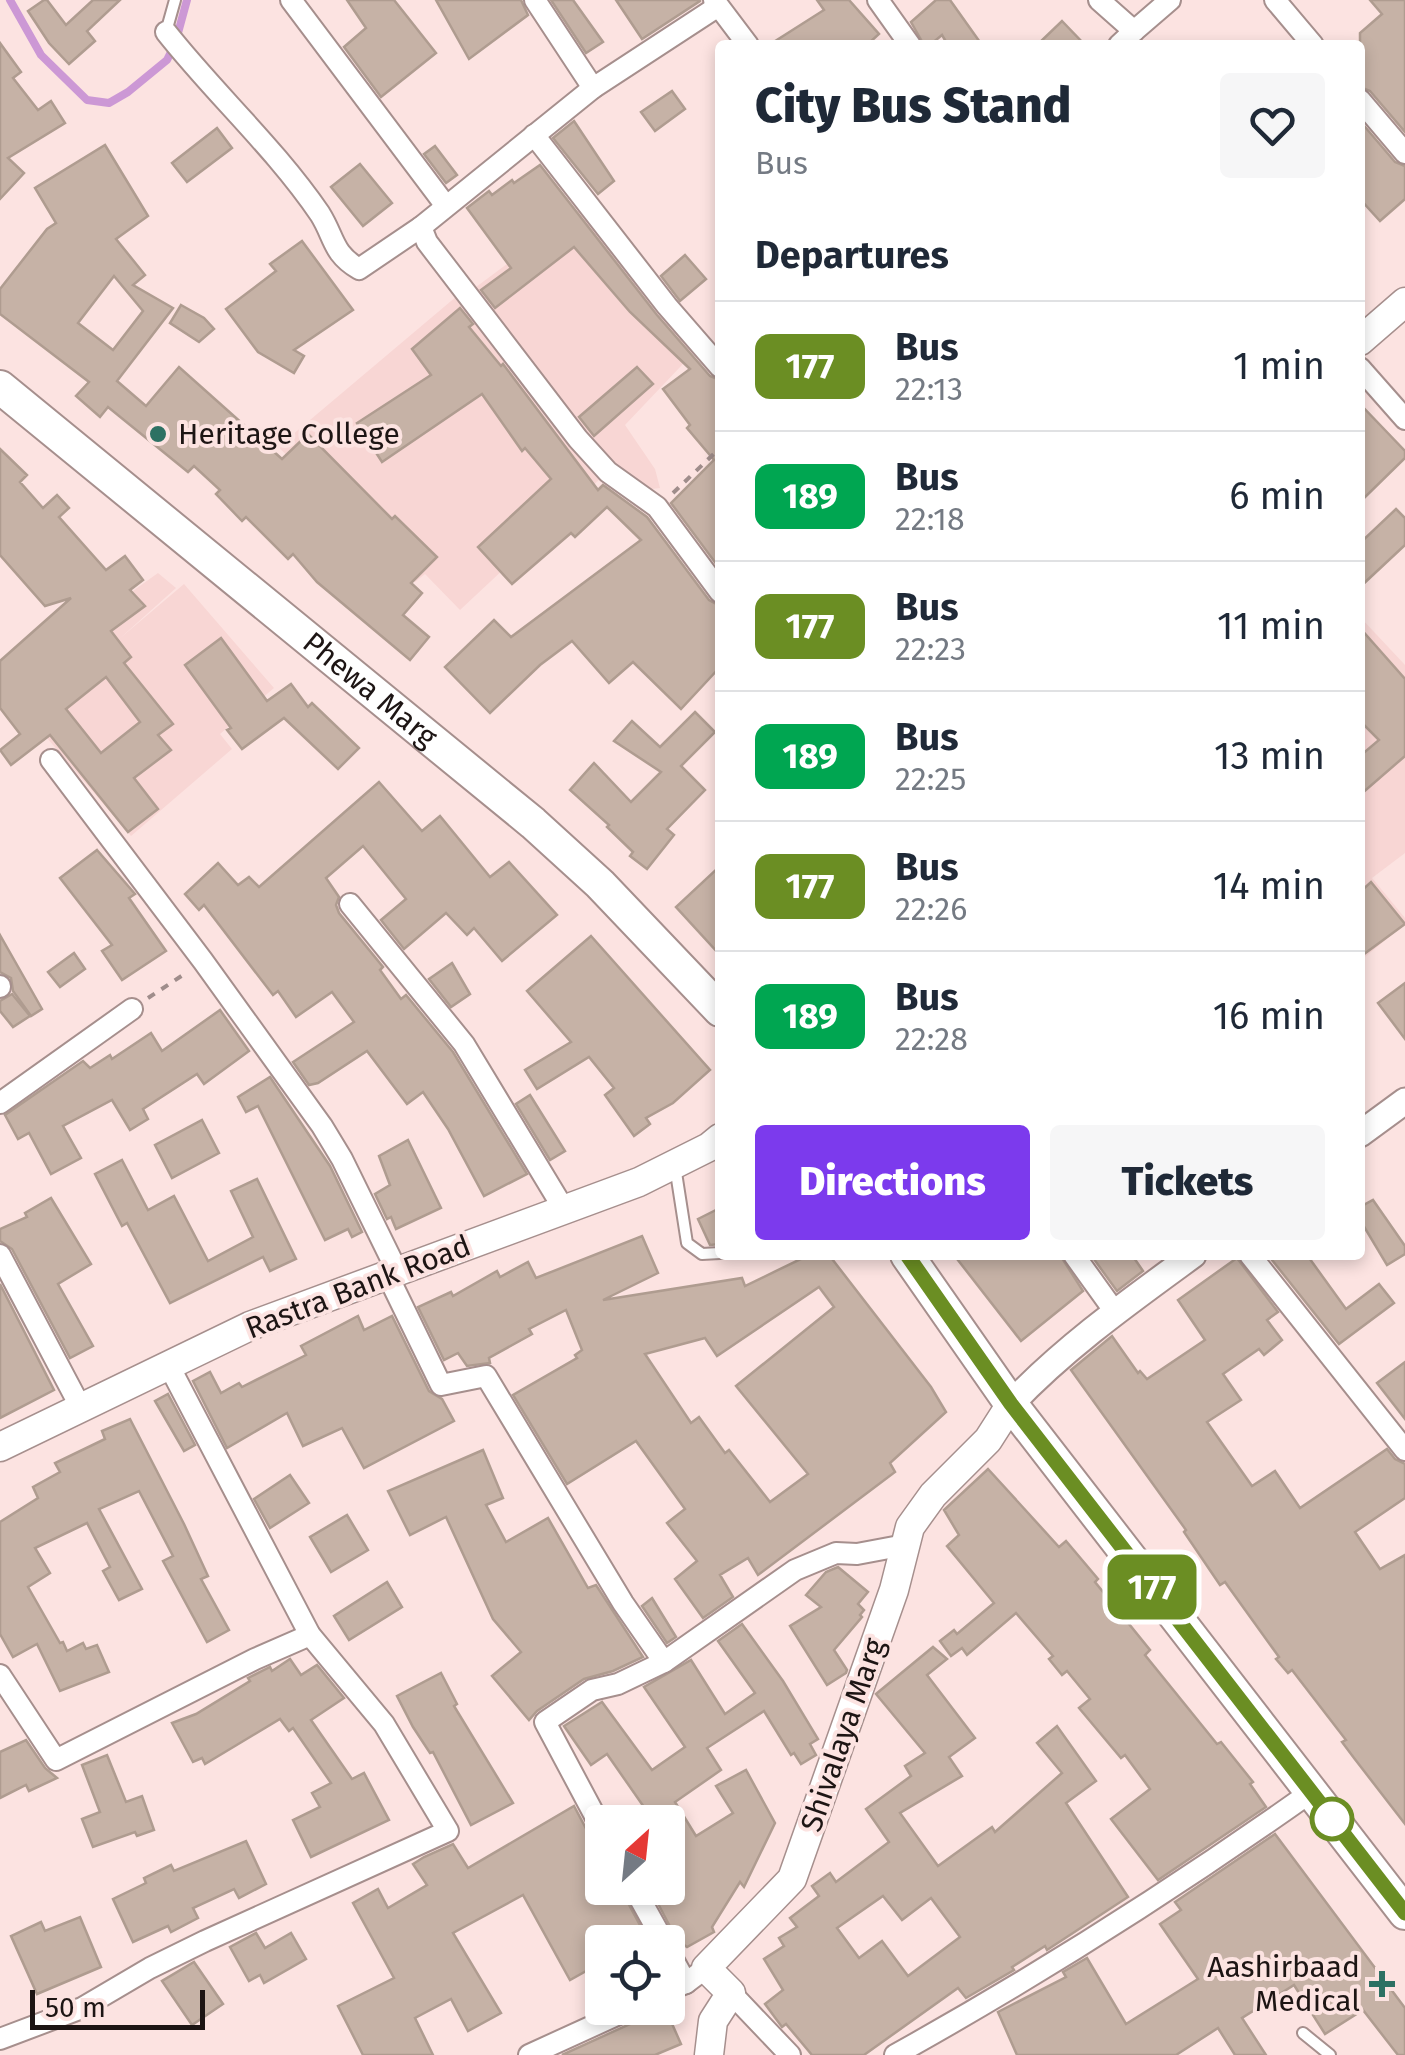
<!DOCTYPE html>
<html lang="en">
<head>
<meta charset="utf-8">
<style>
  :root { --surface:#fff; --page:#f6f6f7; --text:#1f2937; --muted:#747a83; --line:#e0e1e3; --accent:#7c3aed }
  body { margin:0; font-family:"Fira Sans",sans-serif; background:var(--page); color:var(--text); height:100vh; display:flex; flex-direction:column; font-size:38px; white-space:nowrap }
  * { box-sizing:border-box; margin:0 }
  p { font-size:32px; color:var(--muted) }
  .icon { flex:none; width:55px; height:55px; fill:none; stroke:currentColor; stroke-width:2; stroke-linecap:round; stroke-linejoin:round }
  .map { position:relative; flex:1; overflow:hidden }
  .side { position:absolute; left:715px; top:40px; width:650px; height:1220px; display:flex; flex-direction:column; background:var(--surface); border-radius:10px; box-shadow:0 5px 15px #0003 }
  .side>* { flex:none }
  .badge { padding:0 20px; border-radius:15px; font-size:35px; line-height:65px }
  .needle { width:65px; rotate:27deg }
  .fabs { position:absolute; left:585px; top:1805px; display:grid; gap:20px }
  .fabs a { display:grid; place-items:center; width:100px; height:100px; border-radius:10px; background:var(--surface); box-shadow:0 5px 15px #0003; font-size:50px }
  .scale { position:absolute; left:30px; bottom:25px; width:175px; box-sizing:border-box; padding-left:10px; border:5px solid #1d1514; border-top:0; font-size:28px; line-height:35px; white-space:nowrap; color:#1d1514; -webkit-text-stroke:8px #fce3e1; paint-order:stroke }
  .map>.badge { position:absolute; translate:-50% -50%; box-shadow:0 0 0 5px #fff }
  h2 { padding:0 40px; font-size:38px; line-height:90px }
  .round { display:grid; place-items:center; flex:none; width:105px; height:105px; border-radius:10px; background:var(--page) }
  .head { display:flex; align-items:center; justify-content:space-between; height:170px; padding:0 40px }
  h1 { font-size:48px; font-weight:800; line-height:75px }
  .primary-button { display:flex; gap:20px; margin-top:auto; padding:20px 40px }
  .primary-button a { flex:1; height:115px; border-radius:10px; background:var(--accent); color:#fff; font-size:40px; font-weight:800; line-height:115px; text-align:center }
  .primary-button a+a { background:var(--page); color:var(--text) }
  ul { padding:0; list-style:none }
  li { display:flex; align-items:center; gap:30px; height:130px; padding:0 40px; border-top:2px solid var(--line) }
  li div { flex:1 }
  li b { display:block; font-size:38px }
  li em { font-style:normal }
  li .badge { min-width:110px; font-weight:700; text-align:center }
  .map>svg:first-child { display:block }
</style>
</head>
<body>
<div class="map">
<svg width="1405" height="2055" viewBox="0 0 1405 2055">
  <rect width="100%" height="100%" fill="#fce3e1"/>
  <g fill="#f8d6d4">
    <polygon points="581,209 700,346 625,425 655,469 660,488 644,490 617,473 472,290"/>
    <polygon points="457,296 601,478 460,610 425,574 415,582 369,542 366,528 278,447"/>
    <polygon points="158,573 176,588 118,640 184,584 274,688 220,734 232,749 131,836 29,717 88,623"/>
    <polygon points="1360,617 1405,665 1405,853 1372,878 1405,918 1405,924 1360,961"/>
  </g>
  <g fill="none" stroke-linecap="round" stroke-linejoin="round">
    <polyline stroke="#cc98d5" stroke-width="8" points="10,0 41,55 87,100 109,103 128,92 167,60 175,44 187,0"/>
  </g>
  <g fill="#c6b2a6" stroke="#af9c90" stroke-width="2.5" fill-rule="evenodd">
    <polygon points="44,0 47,0 66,25 93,0 120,0 87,31 95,41 69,64 49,43 28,11"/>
    <polygon points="347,0 394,0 436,53 381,97 344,47 366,28"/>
    <polygon points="436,0 521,0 528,15 469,59"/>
    <polygon points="551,0 573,0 603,42 586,53"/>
    <polygon points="616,0 700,0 700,1 642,39"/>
    <polygon points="817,0 849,0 879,34 867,45 769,45 824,10"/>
    <polygon points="936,0 950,0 982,45 948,45 942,35 930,45 924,45 911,22"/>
    <polygon points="1370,0 1405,0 1405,132 1370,91 1360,87 1360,33 1382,14"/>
    <polygon points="1062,21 1085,45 1037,45"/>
    <polygon points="0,43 21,72 13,78 38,110 51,101 65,123 8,158 24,173 0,199"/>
    <polygon points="672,91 685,109 655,131 641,112"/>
    <polygon points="574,121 614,181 598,194 553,138"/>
    <polygon points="1360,121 1395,162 1405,166 1405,199 1380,221 1360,199"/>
    <polygon points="217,128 232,148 187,182 172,163"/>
    <path d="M 105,145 L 148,216 L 116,239 L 145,275 L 133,285 L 173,308 L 117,381 L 146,406 L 179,367 L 282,459 L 308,434 L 392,519 L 395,516 L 437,557 L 411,583 L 422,593 L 403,615 L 429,637 L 410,660 L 317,582 L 293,554 L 288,559 L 246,517 L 242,521 L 216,494 L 220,490 L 194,466 L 188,472 L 108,407 L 100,417 L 76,396 L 89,382 L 0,314 L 0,289 L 47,229 L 56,223 L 35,188 ZM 114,276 L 143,311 L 113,350 L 78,323 Z"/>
    <polygon points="435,146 457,175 446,183 424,154"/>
    <polygon points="360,164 392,203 363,226 331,187"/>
    <polygon points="540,165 657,315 710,376 720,380 720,569 671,503 714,460 687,428 690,425 663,389 690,369 630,312 574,247 495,308 481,290 511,268 467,208 489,191 492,195 512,180 514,183"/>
    <polygon points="302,241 353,310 294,350 304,356 294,373 258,352 226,309 276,271 270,264"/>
    <polygon points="685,255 706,279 680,301 661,276"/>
    <polygon points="181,305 204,318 214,329 199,342 170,323"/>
    <polygon points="460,308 473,324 469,327 501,366 503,364 598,490 603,485 647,517 709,600 720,606 720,667 681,709 633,662 609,683 572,641 540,665 490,713 445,667 494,620 511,637 641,540 607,507 575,537 571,533 512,584 478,547 551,479 525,448 522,451 482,394 382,462 357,423 431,375 412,349"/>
    <polygon points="637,367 653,384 594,436 579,417"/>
    <polygon points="1360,404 1405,451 1405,458 1360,502"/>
    <path d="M 0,449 L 27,475 L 20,482 L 43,508 L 57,495 L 69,508 L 59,517 L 106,570 L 125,556 L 143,580 L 130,590 L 145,606 L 111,631 L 131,657 L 124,663 L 173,724 L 158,735 L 171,750 L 134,778 L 158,809 L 128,832 L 50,735 L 11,765 L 0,750 L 20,734 L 0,708 L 0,661 L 71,598 L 45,606 L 0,555 ZM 106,677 L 140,722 L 101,753 L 66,709 Z"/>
    <polygon points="1396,509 1405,518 1405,545 1360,587 1360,543"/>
    <polygon points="1360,628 1405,679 1405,756 1360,795 1360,756 1379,740 1360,721"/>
    <polygon points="221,638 267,701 291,684 308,707 312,703 359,748 338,769 284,718 242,749 227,730 231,728 185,665"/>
    <polygon points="695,712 715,732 681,766 705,790 667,829 674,835 647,869 630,856 633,852 607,827 609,825 570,790 594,763 631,802 661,772 614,741 632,721 660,747"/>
    <polygon points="379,782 422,831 440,816 490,877 509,862 557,915 502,961 474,928 467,935 446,913 404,949 381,920 406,899 363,846 326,878 339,897 336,905 339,913 383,967 380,970 401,999 406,995 453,1052 527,1174 484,1196 448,1129 423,1092 407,1104 367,1051 318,1083 309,1085 293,1062 354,1022 332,992 296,1017 278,991 273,995 204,905 199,910 185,894 218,863 238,885 249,877 259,887"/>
    <polygon points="97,850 135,894 129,898 166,951 122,980 102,951 112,945 60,878"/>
    <polygon points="720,866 720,955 676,907"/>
    <polygon points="1371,882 1405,924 1360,957 1360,892"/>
    <polygon points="0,935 42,1009 31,1016 13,991 11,978 0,972"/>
    <polygon points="591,936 710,1070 673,1103 646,1118 650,1124 634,1136 605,1095 614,1088 589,1057 537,1089 525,1070 571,1042 527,991"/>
    <polygon points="74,953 85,969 60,987 48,972"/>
    <polygon points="452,963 470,994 451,1007 429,979"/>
    <polygon points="1405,983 1405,1039 1378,1003"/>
    <polygon points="12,994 30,1016 13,1027 0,1011 0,1001"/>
    <polygon points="220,1010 249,1051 204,1084 197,1074 143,1109 148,1119 130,1130 112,1100 63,1126 81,1158 51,1174 29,1133 18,1139 5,1115 83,1061 90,1068 110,1055 112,1059 151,1033 162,1051"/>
    <polygon points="270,1077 330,1166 362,1232 352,1237 348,1229 325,1240 258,1106 246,1112 238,1097"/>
    <polygon points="530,1095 565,1151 550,1160 516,1104"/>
    <polygon points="202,1120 219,1153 172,1178 155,1145"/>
    <polygon points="408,1140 441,1208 396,1229 391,1217 387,1219 375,1194 390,1185 379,1156"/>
    <polygon points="122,1160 148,1210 174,1196 208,1261 253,1237 231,1191 257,1179 296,1259 270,1271 263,1257 170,1303 127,1223 122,1226 95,1174"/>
    <polygon points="51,1198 91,1264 58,1284 93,1346 70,1358 12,1249 0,1241 0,1229 27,1217 25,1213"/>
    <polygon points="1373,1200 1405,1246 1405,1254 1387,1265 1360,1220 1360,1207"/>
    <polygon points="720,1208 720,1244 710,1245 698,1219"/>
    <path d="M 642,1236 L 658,1273 L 603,1300 L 742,1278 L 745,1286 L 809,1255 L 829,1255 L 931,1387 L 946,1412 L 890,1463 L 895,1472 L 758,1575 L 748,1558 L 720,1575 L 733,1597 L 703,1618 L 675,1579 L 697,1561 L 667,1523 L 685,1509 L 636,1441 L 567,1484 L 513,1395 L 577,1358 L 575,1355 L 582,1350 L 566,1310 L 529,1329 L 532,1334 L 489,1358 L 490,1363 L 467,1366 L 458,1353 L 444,1360 L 418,1307 L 451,1292 L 453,1296 L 497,1271 L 500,1277 L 528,1262 L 536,1278 ZM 819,1287 L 834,1307 L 736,1386 L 808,1474 L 770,1502 L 729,1450 L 725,1453 L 699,1417 L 691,1423 L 645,1354 L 705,1338 L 717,1356 Z"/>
    <polygon points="954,1255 1060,1255 1083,1291 1021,1341"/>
    <polygon points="1091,1255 1132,1255 1143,1271 1117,1291"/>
    <polygon points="1268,1255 1307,1255 1346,1309 1379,1284 1394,1303 1339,1344"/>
    <polygon points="1237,1258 1278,1312 1267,1320 1282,1340 1264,1355 1259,1349 1223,1374 1241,1400 1207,1422 1252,1486 1275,1471 1300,1508 1387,1449 1395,1459 1405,1464 1405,1498 1355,1532 1380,1569 1405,1555 1405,1824 1354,1758 1342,1742 1346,1740 1292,1670 1288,1673 1276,1659 1279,1657 1225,1582 1220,1585 1184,1532 1186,1530 1071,1370 1112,1336 1138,1373 1140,1371 1147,1379 1205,1340 1178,1300"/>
    <polygon points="0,1284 54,1390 0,1418"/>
    <polygon points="358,1316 364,1330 392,1316 429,1391 442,1399 454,1421 364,1468 342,1428 303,1446 287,1413 227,1448 193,1381 210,1372 221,1393 239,1383 242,1387 306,1355 301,1346"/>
    <polygon points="1405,1362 1405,1419 1377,1383"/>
    <polygon points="168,1394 195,1445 184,1451 155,1401"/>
    <polygon points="130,1419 184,1524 208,1576 201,1579 229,1630 207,1642 163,1561 173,1556 139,1491 99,1509 142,1589 119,1600 103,1571 110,1567 87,1523 35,1548 50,1573 28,1587 60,1643 63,1642 67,1651 83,1643 86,1649 97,1645 109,1672 60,1691 37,1644 13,1657 0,1634 0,1522 38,1498 33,1487 60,1472 55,1463 105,1439 102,1431"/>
    <polygon points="483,1450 503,1498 486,1505 506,1542 548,1518 588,1588 596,1585 643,1657 613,1671 584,1679 537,1711 529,1720 492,1676 521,1652 493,1619 446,1517 410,1535 388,1491"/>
    <polygon points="988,1469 1059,1547 1066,1541 1098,1579 1095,1582 1150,1650 1145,1655 1217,1744 1221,1742 1253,1782 1250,1784 1266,1807 1158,1880 1111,1819 1150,1789 1125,1755 1121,1758 1079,1708 1090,1699 1067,1671 1062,1675 1049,1659 1053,1656 1016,1613 967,1655 962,1648 951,1656 940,1641 954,1630 957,1634 994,1603 947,1546 959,1535 944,1510"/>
    <polygon points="290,1475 309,1503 270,1528 254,1499"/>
    <polygon points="347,1515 368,1550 331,1572 310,1537"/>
    <polygon points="838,1567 868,1592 858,1604 864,1610 860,1615 862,1617 834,1650 847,1670 846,1673 827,1685 790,1626 821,1607 806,1595 826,1572"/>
    <polygon points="387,1582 402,1607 349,1640 334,1616"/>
    <polygon points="652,1598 676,1637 667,1643 642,1606"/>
    <polygon points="742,1624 783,1681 818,1739 810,1744 816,1755 801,1764 794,1753 791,1755 764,1711 707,1748 721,1770 675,1802 696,1836 733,1813 716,1786 746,1770 775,1823 744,1887 740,1882 712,1927 714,1932 687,1947 677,1940 653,1894 668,1888 668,1810 653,1820 607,1754 591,1765 564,1726 602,1702 652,1770 685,1747 644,1687 691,1660 725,1714 755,1693 718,1641"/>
    <path d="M 933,1647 L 947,1659 L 927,1675 L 975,1738 L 949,1757 L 962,1776 L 900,1813 L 938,1866 L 992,1827 L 995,1832 L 1062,1773 L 1037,1743 L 1057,1726 L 1096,1781 L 1066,1803 L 1128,1897 L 1047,1950 L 1045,1946 L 1012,1967 L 1014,1970 L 966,1998 L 958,1988 L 864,2055 L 812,2055 L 786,2024 L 782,2027 L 765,2004 L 783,1990 L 764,1959 L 784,1946 L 779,1938 L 797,1927 L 790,1918 L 819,1896 L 812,1886 L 830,1873 L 836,1882 L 889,1842 L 866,1809 L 911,1776 L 905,1766 L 925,1753 L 876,1694 ZM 883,1896 L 902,1920 L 931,1898 L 960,1937 L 908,1976 L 882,1941 L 859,1958 L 837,1928 Z"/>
    <polygon points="290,1659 301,1675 317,1665 344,1698 311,1720 352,1779 364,1773 389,1820 311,1857 293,1820 320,1807 312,1793 331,1783 293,1728 289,1731 280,1719 205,1764 202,1758 193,1762 172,1723 196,1714 250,1681 248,1678 270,1667 272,1671"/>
    <polygon points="441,1673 457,1704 454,1706 513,1803 471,1825 433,1752 430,1753 413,1727 397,1696"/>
    <polygon points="26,1740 45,1768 57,1778 29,1791 26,1785 0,1798 0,1752"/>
    <polygon points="107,1755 126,1802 142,1796 154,1830 137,1836 135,1832 93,1847 82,1819 100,1812 82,1765"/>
    <polygon points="574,1806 590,1836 602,1843 602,1888 620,1888 649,1942 602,1942 602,1962 570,1980 523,1895 453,1933 501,2013 468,2031 451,1999 415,2018 433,2055 363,2055 338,2006 394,1978 353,1903 378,1889 388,1908 427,1885 413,1864 424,1857 453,1844 468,1868"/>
    <polygon points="1275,1834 1405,2008 1405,2055 1398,2055 1363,2010 1325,2034 1294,1985 1242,2018 1266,2055 1235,2055 1218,2028 1176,2055 1017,2055 998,2012 1066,1977 1063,1972 1087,1958 1126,2024 1198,1979 1160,1924 1181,1910 1175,1902"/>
    <polygon points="246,1841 266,1884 239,1898 234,1889 193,1908 198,1918 171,1932 168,1926 133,1942 113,1899 146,1883 144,1878 171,1865 174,1871"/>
    <polygon points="80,1917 101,1967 37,1994 11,1936 41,1922 45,1931"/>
    <polygon points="256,1933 265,1948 291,1933 306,1959 264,1983 260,1975 249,1981 230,1947"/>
    <polygon points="194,1962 223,2004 192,2025 162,1981"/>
    <polygon points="665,2008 681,2044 655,2055 562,2055"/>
  </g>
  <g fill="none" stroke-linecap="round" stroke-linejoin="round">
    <defs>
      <g id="service">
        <polyline points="166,32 175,0"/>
        <polyline points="675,1166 687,1243 702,1254 720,1253"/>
        <polyline points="1303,2033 1330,2055"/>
      </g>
      <g id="minor">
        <polyline points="291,0 446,206"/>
        <polyline points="535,0 593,88"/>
        <polyline points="714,0 748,45"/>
        <polyline points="878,0 910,45"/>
        <polyline points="1099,0 1134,31 1119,45"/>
        <polyline points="1275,0 1313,45"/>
        <polyline points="717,7 593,88 421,227 427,242 578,439 608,472 657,507 720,592"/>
        <polyline points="1134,31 1170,0"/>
        <path d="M 166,32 C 215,94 275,148 320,214 C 335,238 332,253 359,269 L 421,227"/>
        <polyline points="1360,100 1405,153"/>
        <polyline points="534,135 667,306 720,367"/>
        <polyline points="1360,368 1405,419"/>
        <polyline points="51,760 203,961 322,1126 342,1159 397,1271"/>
        <polyline points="350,904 464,1044 565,1211"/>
        <polyline points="0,986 0,987"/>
        <polyline points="0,1103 132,1009"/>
        <polyline points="0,1255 81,1408"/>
        <polyline points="1074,1255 1115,1312"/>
        <polyline points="1250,1255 1405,1450"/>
        <polyline points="387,1274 441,1385 486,1376 623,1603 664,1662 795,1570 836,1553 857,1554 905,1545"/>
        <polyline points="0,1675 56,1760 255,1659 310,1635"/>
        <polyline points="602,1829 545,1722 592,1690 618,1684 664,1662"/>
        <polyline points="634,1888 664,1942"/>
        <polyline points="668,1950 686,1983"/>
        <polyline points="668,1990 686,1983 706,1968"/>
        <polyline points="731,1993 790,2055"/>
        <polyline points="0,2039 82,2008 150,1968 205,1941 448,1831 384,1724 310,1635 168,1364"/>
        <polyline points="529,2055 632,2008"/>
        <path d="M 895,2055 C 1039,1975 1177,1887 1311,1792"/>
      </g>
      <g id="tertiary">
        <polyline points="1360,1134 1405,1101"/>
        <path d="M 1011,1404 C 1065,1347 1130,1301 1193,1255"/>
      </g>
      <g id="secondary">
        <polyline points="1360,341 1405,302"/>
        <polyline points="0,1447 250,1326 639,1182 709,1147 720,1138"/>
        <polyline points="709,2055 713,2021 731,1993 706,1968 792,1879 894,1590 910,1527 933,1495 988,1440 1011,1404"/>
      </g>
      <g id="trunk">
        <path id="s1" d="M 0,387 L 533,823 L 600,884 L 720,1010"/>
        <polyline points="907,1255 1011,1404 1405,1913"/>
      </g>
    </defs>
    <use href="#service" stroke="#a68f8d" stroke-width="14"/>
    <use href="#minor" stroke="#a68f8d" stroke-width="24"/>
    <use href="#tertiary" stroke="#a68f8d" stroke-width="29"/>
    <use href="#secondary" stroke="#a68f8d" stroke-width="31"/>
    <use href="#trunk" stroke="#a68f8d" stroke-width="36"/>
    <g stroke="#9f8d8b" stroke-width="4" stroke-dasharray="8 8" stroke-linecap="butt">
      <polyline points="673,493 720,448"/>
      <polyline points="148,998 186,973"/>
    </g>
    <use href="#service" stroke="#fff" stroke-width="10"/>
    <use href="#minor" stroke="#fff" stroke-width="20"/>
    <use href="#tertiary" stroke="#fff" stroke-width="25"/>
    <use href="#secondary" stroke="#fff" stroke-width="28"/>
    <use href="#trunk" stroke="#fff" stroke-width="32"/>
  </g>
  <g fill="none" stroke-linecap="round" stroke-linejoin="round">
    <defs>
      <polyline id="line" points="907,1255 1011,1404 1405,1913"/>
    </defs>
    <use href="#line" stroke="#fff" stroke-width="22"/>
    <use href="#line" stroke="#6b8e23" stroke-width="15"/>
  </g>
  <g fill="#2d7163" stroke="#fce3e1" stroke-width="4">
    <circle cx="158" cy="434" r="10"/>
    <path d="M1377 1969h10v10h10v10h-10v10h-10v-10h-10v-10h10z"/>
  </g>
  <circle fill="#fff" stroke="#6b8e23" stroke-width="5" cx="1332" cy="1819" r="20"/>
  <g text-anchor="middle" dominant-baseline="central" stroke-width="8" stroke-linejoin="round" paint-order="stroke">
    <g font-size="30" fill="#1d1514" stroke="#fce3e1" text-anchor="start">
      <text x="178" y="434">Heritage College</text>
      <text x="1360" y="1967" text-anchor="end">Aashirbaad<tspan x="1360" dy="34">Medical</tspan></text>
    </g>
    <g font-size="30" fill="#1d1514" stroke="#fce3e1">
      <text stroke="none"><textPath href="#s1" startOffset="478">Phewa Marg</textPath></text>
      <text transform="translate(358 1287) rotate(-21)">Rastra Bank Road</text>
      <text transform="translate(843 1735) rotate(-71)">Shivalaya Marg</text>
    </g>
  </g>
</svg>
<div class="fabs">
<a><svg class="needle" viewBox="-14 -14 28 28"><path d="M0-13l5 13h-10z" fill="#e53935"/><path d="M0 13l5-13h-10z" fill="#747a83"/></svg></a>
<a><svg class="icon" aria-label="locate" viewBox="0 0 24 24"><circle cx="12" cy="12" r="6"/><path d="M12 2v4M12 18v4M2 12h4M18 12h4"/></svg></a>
</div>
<div class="scale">50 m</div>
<b class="badge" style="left:1152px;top:1587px;background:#6b8e23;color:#fff">177</b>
<section class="side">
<div class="head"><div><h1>City Bus Stand</h1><p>Bus</p></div><a class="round"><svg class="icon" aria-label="heart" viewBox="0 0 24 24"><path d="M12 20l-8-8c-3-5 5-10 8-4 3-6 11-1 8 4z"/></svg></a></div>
<h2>Departures</h2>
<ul>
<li><span class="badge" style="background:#6b8e23;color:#fff">177</span><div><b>Bus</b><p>22:13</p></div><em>1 min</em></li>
<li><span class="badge" style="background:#00a651;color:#fff">189</span><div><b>Bus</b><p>22:18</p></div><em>6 min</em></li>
<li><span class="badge" style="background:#6b8e23;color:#fff">177</span><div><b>Bus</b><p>22:23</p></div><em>11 min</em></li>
<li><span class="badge" style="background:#00a651;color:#fff">189</span><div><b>Bus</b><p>22:25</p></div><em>13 min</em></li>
<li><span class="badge" style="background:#6b8e23;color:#fff">177</span><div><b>Bus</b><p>22:26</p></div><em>14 min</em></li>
<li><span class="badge" style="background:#00a651;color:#fff">189</span><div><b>Bus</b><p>22:28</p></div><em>16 min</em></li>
</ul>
<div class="primary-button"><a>Directions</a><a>Tickets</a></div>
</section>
</div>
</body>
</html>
